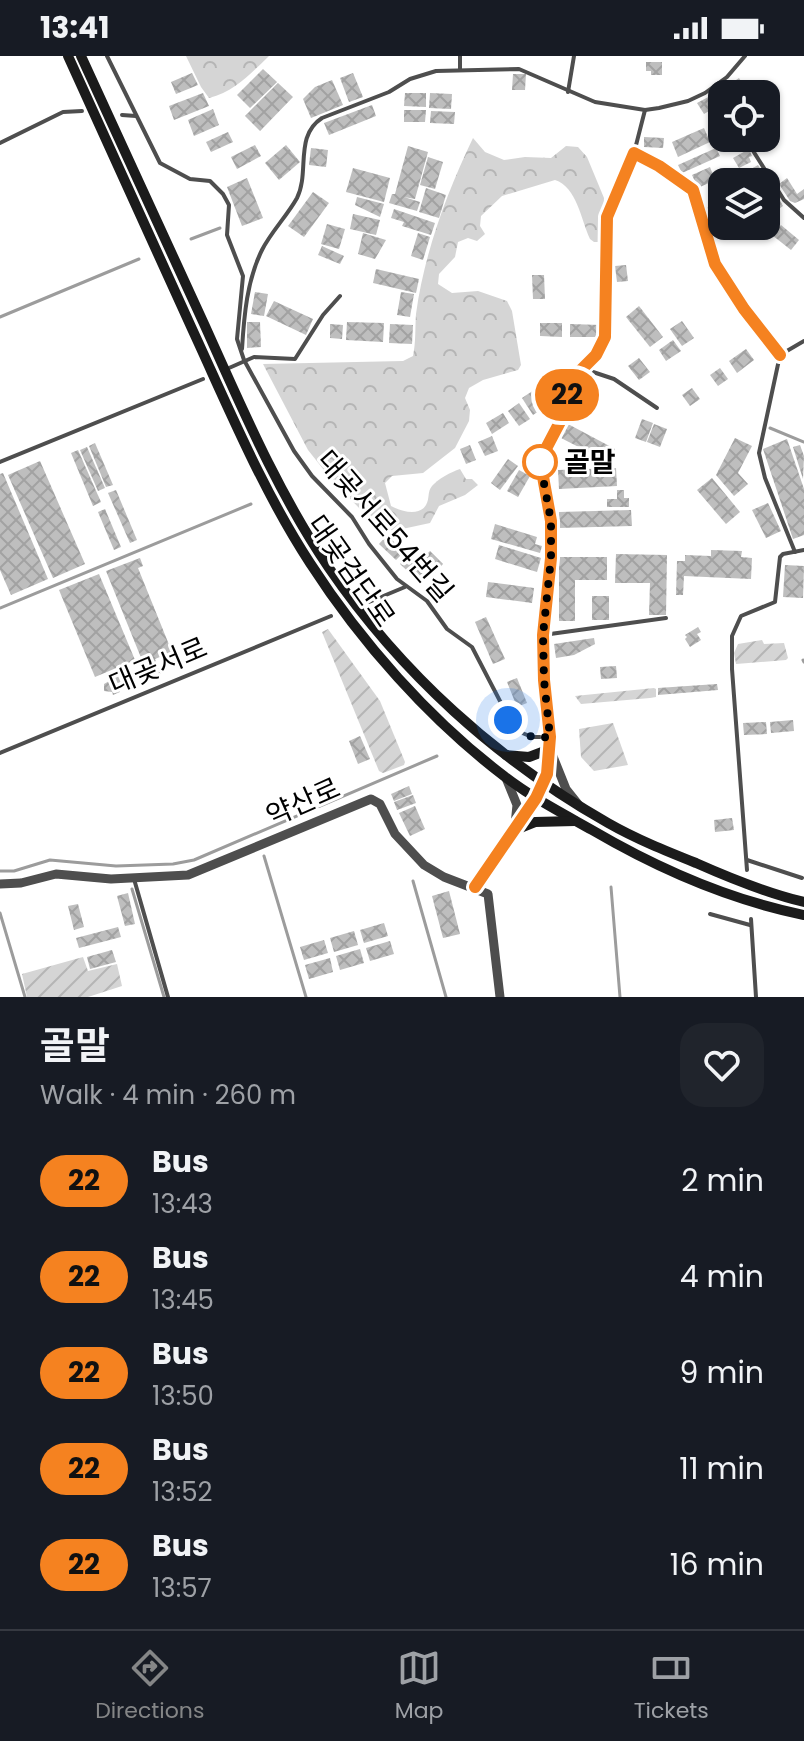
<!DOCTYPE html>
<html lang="en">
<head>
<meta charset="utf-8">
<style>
  :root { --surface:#171b24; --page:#20242c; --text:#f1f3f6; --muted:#9ea1a6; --line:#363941; --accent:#858687 }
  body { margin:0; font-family:Poppins,"Noto Sans KR",sans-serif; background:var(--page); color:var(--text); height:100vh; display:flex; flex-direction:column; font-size:30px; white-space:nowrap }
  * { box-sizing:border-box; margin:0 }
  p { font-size:26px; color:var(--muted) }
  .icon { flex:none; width:44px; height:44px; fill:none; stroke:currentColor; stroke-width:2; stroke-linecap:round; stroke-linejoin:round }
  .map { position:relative; height:941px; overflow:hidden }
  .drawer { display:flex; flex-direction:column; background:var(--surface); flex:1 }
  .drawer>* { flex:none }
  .badge { padding:0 16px; border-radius:26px; font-size:28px; line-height:52px }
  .tools { position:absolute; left:708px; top:24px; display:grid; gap:16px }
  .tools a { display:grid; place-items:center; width:72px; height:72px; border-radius:16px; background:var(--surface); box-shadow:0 2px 6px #0004; font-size:40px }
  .you { position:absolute; width:40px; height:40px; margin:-20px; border:6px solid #fff; border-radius:50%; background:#1a73e8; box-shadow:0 0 0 12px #1a73e833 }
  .map>.badge { position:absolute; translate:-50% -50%; box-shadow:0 0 0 4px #fff }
  .round { display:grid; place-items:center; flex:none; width:84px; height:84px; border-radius:24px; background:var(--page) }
  .headline { display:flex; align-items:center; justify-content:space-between; height:136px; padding:0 40px }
  h1 { font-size:38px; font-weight:700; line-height:60px }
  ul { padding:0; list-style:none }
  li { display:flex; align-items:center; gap:24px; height:96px; padding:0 40px }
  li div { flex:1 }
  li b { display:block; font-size:30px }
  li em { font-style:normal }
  li .badge { min-width:88px; font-weight:700; text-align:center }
  .status { display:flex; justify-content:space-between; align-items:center; height:56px; padding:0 40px; background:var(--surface); direction:ltr }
  .status svg { height:22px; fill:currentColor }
  .menu { display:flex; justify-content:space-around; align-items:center; height:112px; border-top:2px solid var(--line); background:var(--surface); font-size:22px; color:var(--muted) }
  .menu a { display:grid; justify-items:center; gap:4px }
  .menu .on { color:var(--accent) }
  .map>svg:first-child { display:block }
</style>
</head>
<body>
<div class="status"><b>13:41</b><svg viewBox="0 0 49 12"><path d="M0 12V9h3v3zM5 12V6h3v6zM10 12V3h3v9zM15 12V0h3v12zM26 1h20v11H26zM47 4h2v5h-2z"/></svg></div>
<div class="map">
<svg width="804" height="941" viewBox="0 0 804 941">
  <defs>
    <pattern id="forest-crowns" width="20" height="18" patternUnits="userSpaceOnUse" patternTransform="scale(2)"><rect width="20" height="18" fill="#d5d5d5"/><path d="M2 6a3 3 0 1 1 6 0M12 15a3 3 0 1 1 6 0" fill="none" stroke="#b5b5b5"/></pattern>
    <pattern id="garden-furrows" width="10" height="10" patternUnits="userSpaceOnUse" patternTransform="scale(2)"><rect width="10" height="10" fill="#d5d5d5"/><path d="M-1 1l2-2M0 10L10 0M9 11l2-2" fill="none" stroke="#b5b5b5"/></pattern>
    <pattern id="building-cross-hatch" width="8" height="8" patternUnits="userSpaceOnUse" patternTransform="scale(2)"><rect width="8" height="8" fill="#bebebe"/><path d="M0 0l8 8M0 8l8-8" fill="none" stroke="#a2a2a2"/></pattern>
  </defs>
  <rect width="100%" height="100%" fill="#fff"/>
  <g fill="url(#forest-crowns)">
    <path d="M 186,0 L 269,0 C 250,18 236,35 209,42 L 201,31 Z"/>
    <path d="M 473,82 L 485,96 L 504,104 L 525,101 L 551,102 L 566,90 L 578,91 L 587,101 L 604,142 L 602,186 L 594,186 L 590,183 C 581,164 577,131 555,124 L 502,140 L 481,160 L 480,170 L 485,178 L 477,185 L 468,182 L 458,186 L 455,201 L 439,218 L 438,228 L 452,237 L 478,235 L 507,245 L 512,255 L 521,309 L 518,314 L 483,324 L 469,332 L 465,342 L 470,354 L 469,365 L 455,392 L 423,417 L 392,420 L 385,427 L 391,450 C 400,455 419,461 426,449 C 430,442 427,436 432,430 C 438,423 451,416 460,413 L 466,423 L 472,423 L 478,429 L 465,439 L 439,450 L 430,467 L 393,475 L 373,464 L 361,454 L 331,423 L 308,394 L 263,308 L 403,305 L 413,300 C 416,286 415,272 416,258 C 424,198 447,136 473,82 Z"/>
  </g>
  <g fill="url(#garden-furrows)">
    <polygon points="328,573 380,645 405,706 404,709 383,717 379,715 322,576"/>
    <polygon points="762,584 764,588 784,587 788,602 786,604 736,608 734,597 738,588"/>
    <polygon points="654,632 656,633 656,641 650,642 581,648 575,640"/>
    <polygon points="613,667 628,709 594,715 581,701 579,673"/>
    <polygon points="83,901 88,915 117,908 122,930 88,941 27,941 22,918"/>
  </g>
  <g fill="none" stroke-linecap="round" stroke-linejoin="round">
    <g stroke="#9c9c9c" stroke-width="3">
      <polyline points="191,183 220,172"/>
      <polyline points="0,261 139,203"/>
      <polyline points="770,372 804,386"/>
      <polyline points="0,552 251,448"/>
      <polyline points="803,604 804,606"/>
      <polyline points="264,800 306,941"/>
      <polyline points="0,815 14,815 50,804 116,810 173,808 194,804 437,700"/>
      <polyline points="413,825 446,941"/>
      <polyline points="611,831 620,941"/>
      <polyline points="132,833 164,941"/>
      <polyline points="0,857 25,941"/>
    </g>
  </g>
  <g fill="url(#building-cross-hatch)">
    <polygon points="646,6 662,6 662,19 651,19 651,15 646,15"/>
    <polygon points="263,13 277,26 250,52 237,39"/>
    <polygon points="192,17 198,29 176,38 171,26"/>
    <polygon points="353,17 363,41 349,46 340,22"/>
    <polygon points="513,18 526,18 525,34 512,34"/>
    <polygon points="739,22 747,35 741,38 727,38 724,32"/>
    <polygon points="332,24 343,49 311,62 303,43 315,31"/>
    <polygon points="278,27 293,41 260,75 245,60"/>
    <polygon points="203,37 209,50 174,64 169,50"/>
    <polygon points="405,37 426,37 426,51 404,50"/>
    <polygon points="430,37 452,38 451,53 429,52"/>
    <polygon points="714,38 721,48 704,58 697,47"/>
    <polygon points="372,49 376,60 329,79 324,67"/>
    <polygon points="213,53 219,69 194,80 188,64"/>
    <polygon points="404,54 426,54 425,66 404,66"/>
    <polygon points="431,55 455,56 454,68 430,67"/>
    <polygon points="704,72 710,86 678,101 672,86"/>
    <polygon points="228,76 233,86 211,96 206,86"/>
    <polygon points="644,81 664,82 663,92 644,91"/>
    <polygon points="255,89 261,100 237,113 231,101"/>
    <polygon points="286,89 300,106 279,124 265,107"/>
    <polygon points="408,90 428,96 415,143 404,141 420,146 417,155 389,147 392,138 395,138"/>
    <polygon points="311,92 328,94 326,111 309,109"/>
    <polygon points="716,92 720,100 682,117 678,109"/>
    <polygon points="749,93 752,100 749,101 751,106 739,112 733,102"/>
    <polygon points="428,101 443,106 435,133 420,129"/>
    <polygon points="758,109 766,122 752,126 746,116"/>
    <polygon points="710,111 715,124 698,132 692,119"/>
    <polygon points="353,112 390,122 384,146 346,136"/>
    <polygon points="247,122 263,162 242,170 227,131"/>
    <polygon points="787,122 797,138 804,133 804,143 795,147 790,145 779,128"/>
    <polygon points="426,132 446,139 439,162 419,156"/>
    <polygon points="313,136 329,147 304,181 288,170"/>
    <polygon points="776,137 783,150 766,162 766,141"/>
    <polygon points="357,141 384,148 380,161 355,149"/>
    <polygon points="720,146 722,158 709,164 704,153"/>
    <polygon points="394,153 435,167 431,179 402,170 404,166 391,162"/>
    <polygon points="353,158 380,164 376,179 350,173"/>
    <polygon points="327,168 345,173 339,193 321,188"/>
    <polygon points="781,169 799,184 791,194 772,179"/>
    <polygon points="363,177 386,184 375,203 358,198"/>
    <polygon points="418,177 430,181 423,204 411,200"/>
    <polygon points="322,190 344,200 340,208 318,199"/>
    <polygon points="626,209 628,225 617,226 615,210"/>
    <polygon points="376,213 419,223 416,237 373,227"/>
    <polygon points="532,219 544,219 545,243 533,243"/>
    <polygon points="255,236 268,238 264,260 251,258"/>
    <polygon points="401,236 414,238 410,261 397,259"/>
    <polygon points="274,245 313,263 306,279 266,260"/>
    <polygon points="639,250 663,281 650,291 626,261"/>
    <polygon points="682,265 694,282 682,290 670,273"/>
    <polygon points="247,266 260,266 261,291 247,292"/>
    <polygon points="347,266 384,267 383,286 346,284"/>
    <polygon points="540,267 562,267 562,281 540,280"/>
    <polygon points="330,268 343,269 342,283 330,282"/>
    <polygon points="390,268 413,269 412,288 389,287"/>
    <polygon points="570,268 601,269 601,281 570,281"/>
    <polygon points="673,284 681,295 666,305 659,294"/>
    <polygon points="746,293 754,304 737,317 729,305"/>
    <polygon points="639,302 650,316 639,324 628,310"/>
    <polygon points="720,312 728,323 718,330 710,319"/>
    <polygon points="543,328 554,345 533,359 522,342"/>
    <polygon points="692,332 700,343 690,350 682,339"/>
    <polygon points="519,347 530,363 519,370 508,355"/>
    <polygon points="503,357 509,367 492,378 486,367"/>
    <polygon points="642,363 653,367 646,386 635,382"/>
    <polygon points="568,368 615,393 608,406 561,382"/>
    <polygon points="654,368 667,373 660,391 647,386"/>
    <polygon points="492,380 498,395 485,400 478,386"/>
    <polygon points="735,382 752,390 738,417 748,428 734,440 716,419"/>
    <polygon points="787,383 804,433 804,479 793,483 763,393"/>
    <polygon points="95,387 113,429 106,431 89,390"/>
    <polygon points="470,389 476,404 466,408 460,393"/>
    <polygon points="800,389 804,400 803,423 793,391"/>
    <polygon points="87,391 105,432 98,435 80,394"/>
    <polygon points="78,394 101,446 93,450 71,397"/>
    <polygon points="508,403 518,410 500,434 491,427"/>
    <polygon points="40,405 85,508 53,522 8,419"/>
    <polygon points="616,412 617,430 559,433 558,414"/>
    <polygon points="519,414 530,420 518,441 507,435"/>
    <polygon points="3,417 48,523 11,539 0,514 0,418"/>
    <polygon points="712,422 740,456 726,468 697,434"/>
    <polygon points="116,434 137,484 130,487 108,437"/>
    <polygon points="617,434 624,434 624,442 629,442 629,451 607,451 607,443 617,443"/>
    <polygon points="768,447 781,475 766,482 752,454"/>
    <polygon points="105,453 121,491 114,494 98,456"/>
    <polygon points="631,454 632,470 559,472 559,456"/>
    <polygon points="495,468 537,481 535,488 542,490 540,497 491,483"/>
    <polygon points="387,479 404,496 396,504 379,488"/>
    <polygon points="499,489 541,502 537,516 495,503"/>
    <polygon points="711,494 742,495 741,501 752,502 751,523 684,520 683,539 676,539 677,505 685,505 685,499 711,500"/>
    <polygon points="430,495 443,508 435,517 421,504"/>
    <polygon points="616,498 667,499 666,559 649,559 650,527 615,527"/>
    <polygon points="408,499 426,516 418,525 400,508"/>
    <polygon points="559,501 607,501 607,524 575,524 575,565 559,565"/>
    <polygon points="140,502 143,510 138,512 172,596 155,603 161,619 150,624 106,515"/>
    <polygon points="785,509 804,510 803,542 783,541"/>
    <polygon points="99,518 135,604 95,621 59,534"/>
    <polygon points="488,526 534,532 532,547 486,541"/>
    <rect x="592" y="540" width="17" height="24"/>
    <polygon points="486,561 505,603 493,608 475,566"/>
    <polygon points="698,571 701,576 697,578 701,584 690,591 685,583 687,581 685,579"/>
    <polygon points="594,582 595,588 574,599 556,602 554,588"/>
    <polygon points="616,610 617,622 601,623 600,611"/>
    <polygon points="118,620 123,632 119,634 120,636 113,639 112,636 104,635 104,628"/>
    <polygon points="517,622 527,647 517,651 507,626"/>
    <polygon points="717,628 718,634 658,639 658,632"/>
    <polygon points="793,664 794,675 771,677 770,666"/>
    <polygon points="766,666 767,678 744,679 743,667"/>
    <polygon points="360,680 370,703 358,708 349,685"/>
    <polygon points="409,730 412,738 394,745 391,738"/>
    <polygon points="413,739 416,747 397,754 394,746"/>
    <polygon points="415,750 425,773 410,780 399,757"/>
    <polygon points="732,762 734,774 715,776 714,764"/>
    <polygon points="449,835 460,878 443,882 432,840"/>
    <polygon points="128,837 135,868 125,870 117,840"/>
    <polygon points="78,848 84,871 74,874 68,850"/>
    <polygon points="384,867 388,880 364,887 360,874"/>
    <polygon points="118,871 121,881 79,892 76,882"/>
    <polygon points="354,875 358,889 334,896 330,882"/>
    <polygon points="324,884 328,897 304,904 300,891"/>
    <polygon points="390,885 394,898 370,905 366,892"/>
    <polygon points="360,893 364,907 340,914 336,900"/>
    <polygon points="112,894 116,906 90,913 87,901"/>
    <polygon points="330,902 333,916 309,923 305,909"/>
  </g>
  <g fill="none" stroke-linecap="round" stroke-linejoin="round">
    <g stroke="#4e4e4e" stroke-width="4">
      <polyline points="107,0 160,107 190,123 210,125 223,138 229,149 227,179 243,220 237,283 244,304 294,395 312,420 352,461 369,488 397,523 427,545 447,573 472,591 515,674 532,681 550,681"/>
      <polyline points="460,0 460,14"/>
      <polyline points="714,31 722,44"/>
      <polyline points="568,36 574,0"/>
      <polyline points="645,54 634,97 607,161 605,281 599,294 571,324 561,364 540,404 551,456 552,487 543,579 666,562"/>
      <polyline points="122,59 136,60"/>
      <polyline points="745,82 784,144 804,162"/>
      <polyline points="0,87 63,56 82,55"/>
      <polyline points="634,97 659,110 693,134 715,208 744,253 780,299"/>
      <path d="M 242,293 C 244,260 247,224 262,194 C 271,176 287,160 297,142 C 310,116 294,80 322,62 L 389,36 L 410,23 L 436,15 L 519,13 L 595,46 L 645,54 L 659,52 L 688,45 L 705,37 L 727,21 L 745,0"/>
      <polyline points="229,312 254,301 295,303 323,259 340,240"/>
      <polyline points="581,312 614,323 657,352"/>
      <polyline points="0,406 203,323"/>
      <polyline points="795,496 765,422 759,397 780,299 804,285"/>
      <polyline points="369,546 405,531"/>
      <polyline points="0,697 331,560"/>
      <polyline points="747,804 802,822"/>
      <polyline points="747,814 732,613 732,580 741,560 775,546 780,501 783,498 804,494"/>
      <polyline points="134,823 168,941"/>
      <polyline points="710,858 750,869"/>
      <polyline points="751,863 756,941"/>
    </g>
    <polyline stroke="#4e4e4e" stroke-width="7" points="543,579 550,681 547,718 544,727"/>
    <g stroke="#4e4e4e" stroke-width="9">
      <polyline points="550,693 566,733 578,748"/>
      <polyline points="506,722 517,749 515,769"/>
      <polyline points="0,828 21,827 56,818 111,823 188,819 371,743 380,748 395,778 424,809 444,821 488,838 500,941"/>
      <polyline points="475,831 544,727"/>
    </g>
    <g stroke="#1b1b1b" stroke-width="10">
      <path d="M 68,0 C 110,92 151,184 193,275 C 229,353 263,435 310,507 C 361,586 429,663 504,720 C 531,741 562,757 592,774 C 657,812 730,844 804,859"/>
      <path d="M 81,0 C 122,90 164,180 205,270 C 242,352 278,437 329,512 C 401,617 497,704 608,767 C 636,783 666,795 696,807 C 732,823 766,837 804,846"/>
      <polyline points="506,699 529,701 550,693"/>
      <polyline points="515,774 535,766 575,765"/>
    </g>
  </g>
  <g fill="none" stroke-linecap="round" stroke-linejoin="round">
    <defs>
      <polyline id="line" points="475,831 536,742 547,718 550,681 544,624 543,579 551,502 551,465 540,404 561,364 571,324 596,299 605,281 607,161 634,97 659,110 693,134 715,208 744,253 780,299"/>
    </defs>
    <use href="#line" stroke="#fff" stroke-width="18"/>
    <use href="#line" stroke="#f58220" stroke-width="12"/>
    <path stroke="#000" stroke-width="8" stroke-dasharray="0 14.4" d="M 508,664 C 518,680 532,682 550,681 L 544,624 L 543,579 L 551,502 L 551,465 L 540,406"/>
  </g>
  <circle fill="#fff" stroke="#f58220" stroke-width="4" cx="540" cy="406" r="16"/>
  <g text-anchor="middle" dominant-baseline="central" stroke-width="6" stroke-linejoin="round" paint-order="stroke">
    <g font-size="28" font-weight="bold" fill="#000" stroke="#fff" text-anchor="start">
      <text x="564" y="406">골말</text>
    </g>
    <g font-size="28" fill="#000" stroke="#fff">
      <text transform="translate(385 470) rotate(49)">대곶서로54번길</text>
      <text transform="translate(351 515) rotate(55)">대곶검단로</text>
      <text transform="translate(158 610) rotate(-23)">대곶서로</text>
      <text transform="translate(303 746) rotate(-24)">약산로</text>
    </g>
  </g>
</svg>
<div class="tools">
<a><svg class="icon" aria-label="locate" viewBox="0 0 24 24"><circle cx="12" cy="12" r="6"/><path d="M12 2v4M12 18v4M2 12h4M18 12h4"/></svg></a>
<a><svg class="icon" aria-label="layers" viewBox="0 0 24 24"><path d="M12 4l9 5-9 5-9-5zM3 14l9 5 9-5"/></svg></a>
</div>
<div class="you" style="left:508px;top:664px"></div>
<b class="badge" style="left:567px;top:339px;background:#f58220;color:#111">22</b>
</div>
<section class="drawer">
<div class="headline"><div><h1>골말</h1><p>Walk · 4 min · 260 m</p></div><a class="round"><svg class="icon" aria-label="heart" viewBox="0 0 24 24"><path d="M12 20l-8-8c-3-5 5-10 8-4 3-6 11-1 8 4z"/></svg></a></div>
<ul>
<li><span class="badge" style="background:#f58220;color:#111">22</span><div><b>Bus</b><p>13:43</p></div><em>2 min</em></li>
<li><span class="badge" style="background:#f58220;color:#111">22</span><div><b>Bus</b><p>13:45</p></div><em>4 min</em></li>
<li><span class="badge" style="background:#f58220;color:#111">22</span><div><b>Bus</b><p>13:50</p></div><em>9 min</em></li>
<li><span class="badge" style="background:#f58220;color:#111">22</span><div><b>Bus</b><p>13:52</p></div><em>11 min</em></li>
<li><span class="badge" style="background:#f58220;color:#111">22</span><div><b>Bus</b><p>13:57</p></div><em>16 min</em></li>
</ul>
</section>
<nav class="menu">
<a class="on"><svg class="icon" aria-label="directions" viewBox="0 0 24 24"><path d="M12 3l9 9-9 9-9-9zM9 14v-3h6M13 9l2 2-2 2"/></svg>Directions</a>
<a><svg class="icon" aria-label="map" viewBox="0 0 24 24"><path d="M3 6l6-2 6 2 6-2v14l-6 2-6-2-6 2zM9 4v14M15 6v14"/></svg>Map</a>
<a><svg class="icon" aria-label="tickets" viewBox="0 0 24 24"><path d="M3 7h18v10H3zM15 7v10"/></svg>Tickets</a>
</nav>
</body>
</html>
